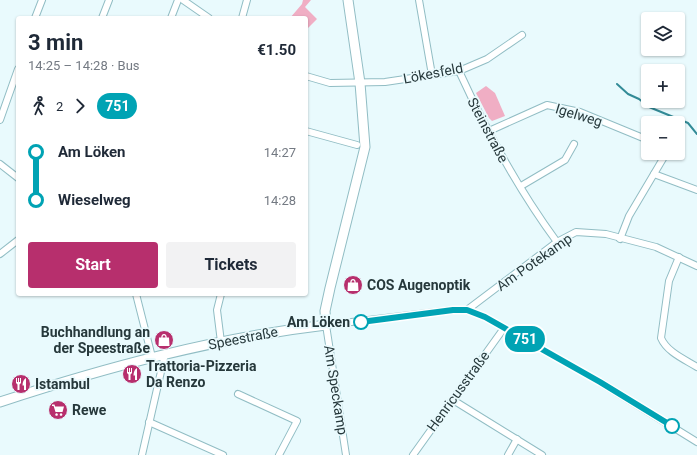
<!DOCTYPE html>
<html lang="en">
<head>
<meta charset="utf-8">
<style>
  :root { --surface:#fff; --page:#f2f2f3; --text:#1f2937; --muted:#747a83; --accent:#b72f6d }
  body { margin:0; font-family:Roboto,sans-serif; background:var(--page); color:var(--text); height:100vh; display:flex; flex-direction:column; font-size:15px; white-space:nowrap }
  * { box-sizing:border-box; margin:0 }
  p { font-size:13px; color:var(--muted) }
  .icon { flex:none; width:22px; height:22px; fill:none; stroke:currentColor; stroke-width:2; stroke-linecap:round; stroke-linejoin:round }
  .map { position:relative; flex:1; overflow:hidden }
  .panel { position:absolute; left:16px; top:16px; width:292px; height:280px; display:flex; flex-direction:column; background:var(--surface); border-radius:4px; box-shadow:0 1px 3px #0004 }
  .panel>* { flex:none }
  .badge { padding:0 8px; border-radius:13px; font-size:14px; line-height:26px }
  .controls { position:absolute; left:641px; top:12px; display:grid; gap:8px }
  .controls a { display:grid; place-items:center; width:44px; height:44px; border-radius:4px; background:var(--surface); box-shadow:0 1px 3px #0004; font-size:20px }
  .map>.badge { position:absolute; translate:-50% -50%; box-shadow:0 0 0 2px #fff }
  .legs { display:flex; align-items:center; gap:6px; height:44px; padding:0 12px; font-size:13px }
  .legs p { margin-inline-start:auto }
  .summary { display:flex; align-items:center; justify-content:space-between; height:68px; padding:0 12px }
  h1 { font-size:22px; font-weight:700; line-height:30px }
  .primary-button { display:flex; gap:8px; margin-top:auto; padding:8px 12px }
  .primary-button a { flex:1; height:46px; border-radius:4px; background:var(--accent); color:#fff; font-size:16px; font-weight:700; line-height:46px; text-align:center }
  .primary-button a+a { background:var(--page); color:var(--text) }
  ul { padding:0 12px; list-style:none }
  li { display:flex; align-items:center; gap:14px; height:48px; font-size:15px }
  li i { display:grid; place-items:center; width:6px; height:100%; margin:0 5px; background:currentColor }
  li i::after { content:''; width:10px; height:10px; margin:-5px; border:3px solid; border-radius:50%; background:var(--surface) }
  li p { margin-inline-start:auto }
  li:first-child i { background:linear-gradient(#0000 50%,currentColor 0) }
  li:last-child i { background:linear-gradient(currentColor 50%,#0000 0) }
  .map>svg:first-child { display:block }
</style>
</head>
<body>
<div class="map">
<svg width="697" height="455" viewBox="0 0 697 455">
  <rect width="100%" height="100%" fill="#e9fafd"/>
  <g fill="#f0aec4">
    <polygon points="303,0 311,0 305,7 317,19 306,30 306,18 290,18 302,4"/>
    <polygon points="486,86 495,93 505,116 492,121 489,118 476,93"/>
  </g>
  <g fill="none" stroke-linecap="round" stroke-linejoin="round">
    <polyline stroke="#338b97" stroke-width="2" points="617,84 628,94 639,99 649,107 688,123 697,134"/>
    <defs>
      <g id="street">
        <polyline points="183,0 209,18"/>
        <polyline points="419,0 432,75"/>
        <polyline points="35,18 42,0"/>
        <polyline points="102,18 109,0"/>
        <polyline points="171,18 178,0"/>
        <polyline points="242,18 247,0"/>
        <path d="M 459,71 C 486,130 518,189 557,242"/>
        <polyline points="306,76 330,83 385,82 459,71 487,59 522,35"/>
        <polyline points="0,120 18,69"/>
        <polyline points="306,131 357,145"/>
        <polyline points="489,131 547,105 580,112 648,140"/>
        <polyline points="0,164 18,178"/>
        <polyline points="654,174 697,190"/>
        <polyline points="521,186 565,160 574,144"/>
        <polyline points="620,239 629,216 664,157 663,153"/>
        <polyline points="0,254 18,240"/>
        <path d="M 679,257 L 669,281 L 661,338 C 667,352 684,359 697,367"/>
        <polyline points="136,294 152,357"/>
        <polyline points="221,294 217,310 221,342"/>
        <polyline points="467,310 557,242 576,232 606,234 656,247 697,266"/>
        <polyline points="238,394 297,421 279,455"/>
        <polyline points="453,400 542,455"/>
        <polyline points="149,422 223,455"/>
        <polyline points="142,455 165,354"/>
        <polyline points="346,455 326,325 453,310 467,310 485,317 600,382 697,442"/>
        <polyline points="413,455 504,328"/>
        <polyline points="508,455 517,439"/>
      </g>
      <path id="secondary" d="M 0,402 C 107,367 215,338 326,325 L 325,311 L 330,288 L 365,147 L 360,83 L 348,0"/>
    </defs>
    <use href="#street" stroke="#91bdc4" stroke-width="8"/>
    <use href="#secondary" stroke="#91bdc4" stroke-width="11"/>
    <use href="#street" stroke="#fff" stroke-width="6"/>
    <use href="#secondary" stroke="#fff" stroke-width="9"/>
  </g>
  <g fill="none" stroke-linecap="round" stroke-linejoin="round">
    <defs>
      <polyline id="line-1" points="361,322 453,310 467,310 485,317 600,382 672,426"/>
    </defs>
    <use href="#line-1" stroke="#fff" stroke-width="9"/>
    <use href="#line-1" stroke="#00a3b4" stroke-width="6"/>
  </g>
  <defs>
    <symbol id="shop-disc" viewBox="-11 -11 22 22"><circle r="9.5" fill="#b72f6d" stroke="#e9fafd"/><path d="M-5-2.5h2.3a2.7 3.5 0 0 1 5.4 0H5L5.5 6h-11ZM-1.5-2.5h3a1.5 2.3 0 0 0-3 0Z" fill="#fff"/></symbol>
    <symbol id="restaurant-disc" viewBox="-11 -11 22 22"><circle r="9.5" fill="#b72f6d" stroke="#e9fafd"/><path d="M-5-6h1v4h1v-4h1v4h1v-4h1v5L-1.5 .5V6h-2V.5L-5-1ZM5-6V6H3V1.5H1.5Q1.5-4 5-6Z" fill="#fff"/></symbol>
    <symbol id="supermarket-disc" viewBox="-11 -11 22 22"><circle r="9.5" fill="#b72f6d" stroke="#e9fafd"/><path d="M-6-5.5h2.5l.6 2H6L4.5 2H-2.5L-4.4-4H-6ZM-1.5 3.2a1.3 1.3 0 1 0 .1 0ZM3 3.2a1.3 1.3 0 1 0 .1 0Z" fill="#fff"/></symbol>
  </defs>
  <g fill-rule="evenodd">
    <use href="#shop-disc" x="342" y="274" width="22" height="22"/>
    <use href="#shop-disc" x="153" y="329" width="22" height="22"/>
    <use href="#restaurant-disc" x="121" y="363" width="22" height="22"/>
    <use href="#restaurant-disc" x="10" y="373" width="22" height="22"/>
    <use href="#supermarket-disc" x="47" y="399" width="22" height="22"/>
  </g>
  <g fill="#fff" stroke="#00a3b4" stroke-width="2">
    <circle cx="361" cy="322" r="7"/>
    <circle cx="672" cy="426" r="7"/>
  </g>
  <g text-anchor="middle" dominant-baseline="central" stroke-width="3.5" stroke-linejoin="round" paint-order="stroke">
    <g font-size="14" fill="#26383b" stroke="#e9fafd">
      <text transform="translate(433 73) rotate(-11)">Lökesfeld</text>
      <text transform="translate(579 115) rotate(17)">Igelweg</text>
      <text transform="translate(488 130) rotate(62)">Steinstraße</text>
      <text transform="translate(534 262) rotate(-35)">Am Potekamp</text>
      <text transform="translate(243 338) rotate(-11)">Speestraße</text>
      <text transform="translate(336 390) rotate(81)">Am Speckamp</text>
      <text transform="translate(458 391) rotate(-54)">Henricusstraße</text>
    </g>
    <g font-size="14" font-weight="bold" fill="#26383b" stroke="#e9fafd" text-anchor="start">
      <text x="367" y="285">COS Augenoptik</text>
      <text x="150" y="332" text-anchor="end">Buchhandlung an<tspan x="150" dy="16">der Speestraße</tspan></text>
      <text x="146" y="366">Trattoria-Pizzeria<tspan x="146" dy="16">Da Renzo</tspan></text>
      <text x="35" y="384">Istambul</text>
      <text x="72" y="410">Rewe</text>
    </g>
    <g font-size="14" font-weight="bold" fill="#26383b" stroke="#e9fafd" text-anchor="end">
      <text x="350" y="322">Am Löken</text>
    </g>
  </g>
</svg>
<div class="controls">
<a><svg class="icon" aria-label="layers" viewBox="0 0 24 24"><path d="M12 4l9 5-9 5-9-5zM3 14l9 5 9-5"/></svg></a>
<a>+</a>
<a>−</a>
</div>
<b class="badge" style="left:525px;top:339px;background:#00a3b4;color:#fff">751</b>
<section class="panel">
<div class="summary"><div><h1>3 min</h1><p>14:25 – 14:28 · Bus</p></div><b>€1.50</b></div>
<div class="legs"><svg class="icon" aria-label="walk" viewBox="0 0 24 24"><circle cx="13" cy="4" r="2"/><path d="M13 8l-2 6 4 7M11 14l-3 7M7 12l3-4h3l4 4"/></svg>2<svg class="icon" aria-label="forward" viewBox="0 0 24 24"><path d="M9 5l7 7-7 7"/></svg><b class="badge" style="background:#00a3b4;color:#fff">751</b></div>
<ul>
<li><i style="color:#00a3b4"></i><b>Am Löken</b><p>14:27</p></li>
<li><i style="color:#00a3b4"></i><b>Wieselweg</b><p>14:28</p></li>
</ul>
<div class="primary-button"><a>Start</a><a>Tickets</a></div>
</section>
</div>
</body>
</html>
